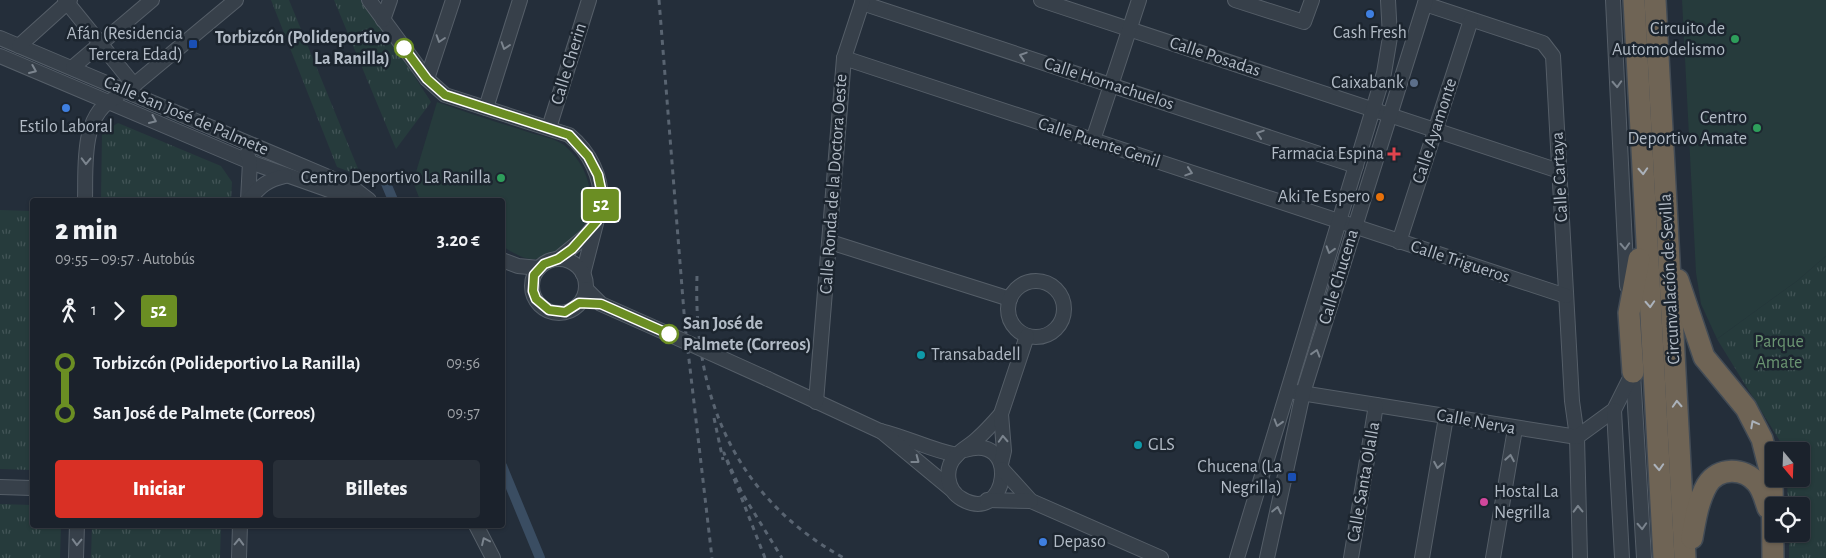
<!DOCTYPE html>
<html lang="es">
<head>
<meta charset="utf-8">
<style>
  :root { --surface:#1b222c; --page:#282f38; --text:#f1f3f6; --muted:#a0a4a9; --line:#393f48; --accent:#d93025 }
  body { margin:0; font-family:"Alegreya Sans",sans-serif; background:var(--page); color:var(--text); height:100vh; display:flex; flex-direction:column; font-size:19px; white-space:nowrap }
  * { box-sizing:border-box; margin:0 }
  p { font-size:16px; color:var(--muted) }
  .icon { flex:none; width:28px; height:28px; fill:none; stroke:currentColor; stroke-width:2; stroke-linecap:round; stroke-linejoin:round }
  .map { position:relative; flex:1; overflow:hidden }
  .sheet { position:absolute; left:30px; top:198px; width:475px; height:330px; display:flex; flex-direction:column; background:var(--surface); border-radius:5px; box-shadow:0 1px 4px #0004,0 0 0 1px var(--line) }
  .sheet>* { flex:none }
  .badge { padding:0 10px; border-radius:4px; font-size:18px; line-height:32px }
  .needle { width:32px; rotate:161deg }
  .buttons { position:absolute; left:1765px; top:442px; display:grid; gap:10px }
  .buttons a { display:grid; place-items:center; width:45px; height:45px; border-radius:5px; background:var(--surface); box-shadow:0 1px 4px #0004,0 0 0 1px var(--line); font-size:25px }
  .map>.badge { position:absolute; translate:-50% -50%; box-shadow:0 0 0 2px #fff }
  .legs { display:flex; align-items:center; gap:8px; height:55px; padding:0 25px; font-size:16px }
  .legs p { margin-inline-start:auto }
  .headline { display:flex; align-items:center; justify-content:space-between; height:85px; padding:0 25px }
  h1 { font-size:28px; font-weight:800; line-height:38px }
  .cta { display:flex; gap:10px; margin-top:auto; padding:10px 25px }
  .cta a { flex:1; height:58px; border-radius:5px; background:var(--accent); color:#fff; font-size:20px; font-weight:800; line-height:58px; text-align:center }
  .cta a+a { background:var(--page); color:var(--text) }
  ul { padding:0 25px; list-style:none }
  li { display:flex; align-items:center; gap:18px; height:50px; font-size:19px }
  li i { display:grid; place-items:center; width:8px; height:100%; margin:0 6px; background:currentColor }
  li i::after { content:''; width:12px; height:12px; margin:-6px; border:4px solid; border-radius:50%; background:var(--surface) }
  li p { margin-inline-start:auto }
  li:first-child i { background:linear-gradient(#0000 50%,currentColor 0) }
  li:last-child i { background:linear-gradient(currentColor 50%,#0000 0) }
  .map>svg:first-child { display:block }
</style>
</head>
<body>
<div class="map">
<svg width="1826" height="558" viewBox="0 0 1826 558">
  <defs>
    <pattern id="grass-tufts" width="24" height="20" patternUnits="userSpaceOnUse" patternTransform="scale(1.25)"><rect width="24" height="20" fill="#263b3c"/><path d="M3 7l-1-3M5 7V3M7 7l1-3M15 17l-1-3M17 17v-4M19 17l1-3" fill="none" stroke="#435557"/></pattern>
  </defs>
  <rect width="100%" height="100%" fill="#242e3a"/>
  <g fill="url(#grass-tufts)">
    <polygon points="271,0 289,0 361,176 337,167"/>
    <polygon points="334,0 365,0 431,102 396,149"/>
    <polygon points="118,123 221,166 232,182 231,200 101,200 102,133"/>
    <polygon points="0,210 32,211 32,470 0,469"/>
    <polygon points="1826,256 1826,558 1789,558 1789,534 1801,534 1801,506 1788,506 1787,479 1801,479 1801,451 1786,451 1717,339 1797,281"/>
    <polygon points="0,504 32,505 32,525 61,525 60,558 0,558"/>
    <polygon points="92,525 221,525 220,558 91,558"/>
  </g>
  <g fill="#263b3c">
    <polygon points="1682,0 1826,0 1826,256 1797,281 1717,339 1701,304 1696,273"/>
    <path d="M 437,102 C 468,113 500,123 531,133 C 541,136 556,139 564,145 C 600,175 601,230 556,251 C 548,255 539,260 530,259 C 521,258 511,251 503,247 L 502,200 L 420,200 L 413,182 Z"/>
  </g>
  <g fill="none" stroke-linecap="round" stroke-linejoin="round">
    <g stroke="#3a4d62" stroke-width="10">
      <polyline points="385,181 393,200"/>
      <polyline points="502,466 540,558"/>
    </g>
    <defs>
      <g id="minor">
        <polyline points="65,0 134,85"/>
        <path d="M 369,0 L 427,79 L 445,95 L 569,135 C 590,152 602,177 601,204 L 583,274"/>
        <polyline points="1041,0 1559,171"/>
        <polyline points="1235,0 1304,22 1312,0"/>
        <polyline points="1613,0 1627,286"/>
        <polyline points="862,3 1356,166"/>
        <polyline points="1425,4 1543,43 1553,56 1572,401 1577,437 1580,558"/>
        <polyline points="383,20 390,0"/>
        <polyline points="0,38 352,187 369,200"/>
        <polyline points="19,46 70,0"/>
        <polyline points="0,56 250,162 357,200"/>
        <polyline points="844,58 1566,296"/>
        <polyline points="73,67 152,0"/>
        <polyline points="427,79 453,0"/>
        <polyline points="129,92 134,85 236,0"/>
        <polyline points="486,108 520,0"/>
        <polyline points="549,128 589,0"/>
        <polyline points="1093,140 1139,0"/>
        <polyline points="247,154 250,162 248,200"/>
        <path d="M 85,200 C 86,167 80,113 117,97"/>
        <path d="M 249,200 C 260,186 267,180 285,176"/>
        <polyline points="830,242 1010,299"/>
        <polyline points="1399,242 1471,20"/>
        <polyline points="558,259 586,236 594,226"/>
        <circle cx="559" cy="286" r="27"/>
        <polyline points="502,260 518,266 539,268"/>
        <circle cx="1036" cy="309" r="28"/>
        <polyline points="586,289 601,304 664,332"/>
        <polyline points="1633,373 1644,558"/>
        <path d="M 768,379 L 880,431 C 907,437 930,450 957,455"/>
        <polyline points="1295,392 1577,437 1614,410 1633,372"/>
        <polyline points="816,402 844,58 863,0"/>
        <polyline points="1614,410 1622,558"/>
        <polyline points="881,431 951,489"/>
        <path d="M 965,450 C 1021,432 1008,526 962,499 C 946,490 944,468 956,456 C 962,449 971,445 977,439 C 986,431 994,422 1001,414"/>
        <polyline points="1001,464 1004,451 1001,414 1027,336"/>
        <polyline points="1002,469 1031,501 1161,558"/>
        <polyline points="0,487 32,488"/>
        <polyline points="987,500 1031,501"/>
        <polyline points="476,525 493,558"/>
        <polyline points="76,558 77,525"/>
        <polyline points="239,558 240,525"/>
        <polyline points="1237,558 1384,73 1390,37 1388,0"/>
        <polyline points="1267,558 1303,393 1426,0"/>
        <polyline points="1351,558 1376,405"/>
        <polyline points="1422,558 1446,417"/>
        <polyline points="1493,558 1515,429"/>
      </g>
      <g id="highway">
        <polyline points="1634,0 1664,558"/>
        <polyline points="1655,0 1685,558"/>
        <polyline points="1678,280 1704,357 1746,408 1762,439 1772,478 1773,558"/>
        <polyline points="1633,372 1629,313 1639,259"/>
        <path d="M 1692,538 C 1695,520 1698,501 1707,485 C 1718,467 1744,467 1757,483 C 1763,490 1765,500 1768,508"/>
      </g>
    </defs>
    <use href="#minor" stroke="#555e68" stroke-width="16"/>
    <use href="#highway" stroke="#424b55" stroke-width="24"/>
    <use href="#minor" stroke="#37404a" stroke-width="14"/>
    <use href="#highway" stroke="#6f6455" stroke-width="21"/>
    <g stroke="#596471" stroke-width="3" stroke-dasharray="5 5" stroke-linecap="butt">
      <polyline points="659,0 685,325 712,558"/>
      <path d="M 697,276 C 693,397 735,498 844,558"/>
      <polyline points="714,418 723,460"/>
      <polyline points="765,558 724,453 742,493 782,558"/>
    </g>
    <defs>
      <polyline id="minor-bridge" points="664,332 768,379"/>
    </defs>
    <use href="#minor-bridge" stroke="#555e68" stroke-width="16" stroke-linecap="butt"/>
    <use href="#minor-bridge" stroke="#37404a" stroke-width="14"/>
  </g>
  <defs><path id="oneway-chevron" d="M-2-3.5L2.5 0L-2 3.5" fill="none" stroke-width="1.6" stroke-linecap="round" stroke-linejoin="round" transform="scale(1.25)"/></defs>
  <g stroke="#7b848e">
    <use href="#oneway-chevron" transform="translate(440 39) rotate(108)"/>
    <use href="#oneway-chevron" transform="translate(505 46) rotate(108)"/>
    <use href="#oneway-chevron" transform="translate(1023 56) rotate(-162)"/>
    <use href="#oneway-chevron" transform="translate(33 70) rotate(23)"/>
    <use href="#oneway-chevron" transform="translate(1617 84) rotate(87)"/>
    <use href="#oneway-chevron" transform="translate(153 120) rotate(24)"/>
    <use href="#oneway-chevron" transform="translate(1260 134) rotate(-162)"/>
    <use href="#oneway-chevron" transform="translate(86 161) rotate(91)"/>
    <use href="#oneway-chevron" transform="translate(1189 172) rotate(18)"/>
    <use href="#oneway-chevron" transform="translate(1625 246) rotate(87)"/>
    <use href="#oneway-chevron" transform="translate(1330 250) rotate(107)"/>
    <use href="#oneway-chevron" transform="translate(1316 353) rotate(-73)"/>
    <use href="#oneway-chevron" transform="translate(1278 423) rotate(107)"/>
    <use href="#oneway-chevron" transform="translate(1003 439) rotate(-93)"/>
    <use href="#oneway-chevron" transform="translate(1510 458) rotate(-80)"/>
    <use href="#oneway-chevron" transform="translate(916 460) rotate(37)"/>
    <use href="#oneway-chevron" transform="translate(1438 465) rotate(100)"/>
    <use href="#oneway-chevron" transform="translate(1578 509) rotate(-91)"/>
    <use href="#oneway-chevron" transform="translate(1277 510) rotate(-78)"/>
    <use href="#oneway-chevron" transform="translate(1642 526) rotate(87)"/>
    <use href="#oneway-chevron" transform="translate(485 541) rotate(-115)"/>
    <use href="#oneway-chevron" transform="translate(77 542) rotate(92)"/>
    <use href="#oneway-chevron" transform="translate(239 542) rotate(-88)"/>
  </g>
  <g stroke="#abb2bb">
    <use href="#oneway-chevron" transform="translate(1643 171) rotate(87)"/>
    <use href="#oneway-chevron" transform="translate(1650 304) rotate(87)"/>
    <use href="#oneway-chevron" transform="translate(1677 404) rotate(-93)"/>
    <use href="#oneway-chevron" transform="translate(1754 424) rotate(-118)"/>
    <use href="#oneway-chevron" transform="translate(1659 467) rotate(87)"/>
  </g>
  <g fill="none" stroke-linecap="round" stroke-linejoin="round">
    <defs>
      <polyline id="line-1" points="404,48 427,79 445,95 569,135 588,156 598,175 602,194 597,221 572,249 558,259 544,264 534,275 533,291 536,299 549,310 565,312 579,303 601,304 669,334"/>
    </defs>
    <use href="#line-1" stroke="#fff" stroke-width="11"/>
    <use href="#line-1" stroke="#6b8e23" stroke-width="8"/>
  </g>
  <g fill="#3f7fe0" stroke="#1c252f" stroke-width="2">
    <circle cx="1370" cy="14" r="5"/>
    <circle cx="66" cy="108" r="5"/>
    <circle cx="1043" cy="542" r="5"/>
  </g>
  <g fill="#2e9e5b" stroke="#1c252f" stroke-width="2">
    <circle cx="1735" cy="39" r="5"/>
    <circle cx="1757" cy="128" r="5"/>
    <circle cx="501" cy="178" r="5"/>
  </g>
  <g fill="#1a4fb4" stroke="#1c252f" stroke-width="2">
    <rect x="188" y="39" width="10" height="10" rx="2.5"/>
    <rect x="1287" y="472" width="10" height="10" rx="2.5"/>
  </g>
  <g fill="#fff" stroke="#6b8e23" stroke-width="2.5">
    <circle cx="404" cy="48" r="9"/>
    <circle cx="669" cy="334" r="9"/>
  </g>
  <circle fill="#5c6f8a" stroke="#1c252f" stroke-width="2" cx="1414" cy="83" r="5"/>
  <path fill="#e0444e" stroke="#1c252f" stroke-width="2" d="M1391.5 146.5h5v5h5v5h-5v5h-5v-5h-5v-5h5z"/>
  <circle fill="#e8710a" stroke="#1c252f" stroke-width="2" cx="1380" cy="197" r="5"/>
  <g fill="#0f9aa8" stroke="#1c252f" stroke-width="2">
    <circle cx="921" cy="355" r="5"/>
    <circle cx="1138" cy="445" r="5"/>
  </g>
  <circle fill="#d1479c" stroke="#1c252f" stroke-width="2" cx="1484" cy="502" r="5"/>
  <g text-anchor="middle" dominant-baseline="central" stroke-width="5" stroke-linejoin="round" paint-order="stroke">
    <g font-size="18" fill="#b2bbc6" stroke="#1c252f" text-anchor="end">
      <text x="1725" y="29">Circuito de<tspan x="1725" dy="21">Automodelismo</tspan></text>
      <text x="1370" y="33" text-anchor="middle">Cash Fresh</text>
      <text x="183" y="34">Afán (Residencia<tspan x="183" dy="21">Tercera Edad)</tspan></text>
      <text x="1404" y="83">Caixabank</text>
      <text x="1747" y="118">Centro<tspan x="1747" dy="21">Deportivo Amate</tspan></text>
      <text x="66" y="127" text-anchor="middle">Estilo Laboral</text>
      <text x="1384" y="154">Farmacia Espina</text>
      <text x="491" y="178">Centro Deportivo La Ranilla</text>
      <text x="1370" y="197">Aki Te Espero</text>
      <text x="931" y="355" text-anchor="start">Transabadell</text>
      <text x="1148" y="445" text-anchor="start">GLS</text>
      <text x="1282" y="467">Chucena (La<tspan x="1282" dy="21">Negrilla)</tspan></text>
      <text x="1494" y="492" text-anchor="start">Hostal La<tspan x="1494" dy="21">Negrilla</tspan></text>
      <text x="1053" y="542" text-anchor="start">Depaso</text>
    </g>
    <g font-size="18" font-weight="bold" fill="#b2bbc6" stroke="#1c252f" text-anchor="end">
      <text x="390" y="38">Torbizcón (Polideportivo<tspan x="390" dy="21">La Ranilla)</tspan></text>
      <text x="683" y="324" text-anchor="start">San José de<tspan x="683" dy="21">Palmete (Correos)</tspan></text>
    </g>
    <g font-size="18" fill="#b2bbc6" stroke="#1c252f">
      <text transform="translate(1215 57) rotate(18)">Calle Posadas</text>
      <text transform="translate(569 64) rotate(-73)">Calle Cherin</text>
      <text transform="translate(1109 84) rotate(18)">Calle Hornachuelos</text>
      <text transform="translate(186 116) rotate(23)">Calle San José de Palmete</text>
      <text transform="translate(1435 131) rotate(-72)">Calle Ayamonte</text>
      <text transform="translate(1099 143) rotate(18)">Calle Puente Genil</text>
      <text transform="translate(1560 177) rotate(-93)">Calle Cartaya</text>
      <text transform="translate(834 184) rotate(-86)">Calle Ronda de la Doctora Oeste</text>
      <text transform="translate(1460 262) rotate(18)">Calle Trigueros</text>
      <text transform="translate(1339 277) rotate(-73)">Calle Chucena</text>
      <text transform="translate(1670 279) rotate(-93)">Circunvalación de Sevilla</text>
      <text transform="translate(1476 422) rotate(10)">Calle Nerva</text>
      <text transform="translate(1364 482) rotate(-80)">Calle Santa Olalla</text>
    </g>
    <g font-size="18" fill="#6b9572" stroke="#1c252f">
      <text x="1779" y="342">Parque<tspan x="1779" dy="21">Amate</tspan></text>
    </g>
  </g>
</svg>
<div class="buttons">
<a><svg class="needle" viewBox="-14 -14 28 28"><path d="M0-13l5 13h-10z" fill="#e53935"/><path d="M0 13l5-13h-10z" fill="#a0a4a9"/></svg></a>
<a><svg class="icon" aria-label="locate" viewBox="0 0 24 24"><circle cx="12" cy="12" r="6"/><path d="M12 2v4M12 18v4M2 12h4M18 12h4"/></svg></a>
</div>
<b class="badge" style="left:601px;top:205px;background:#6b8e23;color:#fff">52</b>
<section class="sheet">
<div class="headline"><div><h1>2 min</h1><p>09:55 – 09:57 · Autobús</p></div><b>3.20 €</b></div>
<div class="legs"><svg class="icon" aria-label="walk" viewBox="0 0 24 24"><circle cx="13" cy="4" r="2"/><path d="M13 8l-2 6 4 7M11 14l-3 7M7 12l3-4h3l4 4"/></svg>1<svg class="icon" aria-label="forward" viewBox="0 0 24 24"><path d="M9 5l7 7-7 7"/></svg><b class="badge" style="background:#6b8e23;color:#fff">52</b></div>
<ul>
<li><i style="color:#6b8e23"></i><b>Torbizcón (Polideportivo La Ranilla)</b><p>09:56</p></li>
<li><i style="color:#6b8e23"></i><b>San José de Palmete (Correos)</b><p>09:57</p></li>
</ul>
<div class="cta"><a>Iniciar</a><a>Billetes</a></div>
</section>
</div>
</body>
</html>
